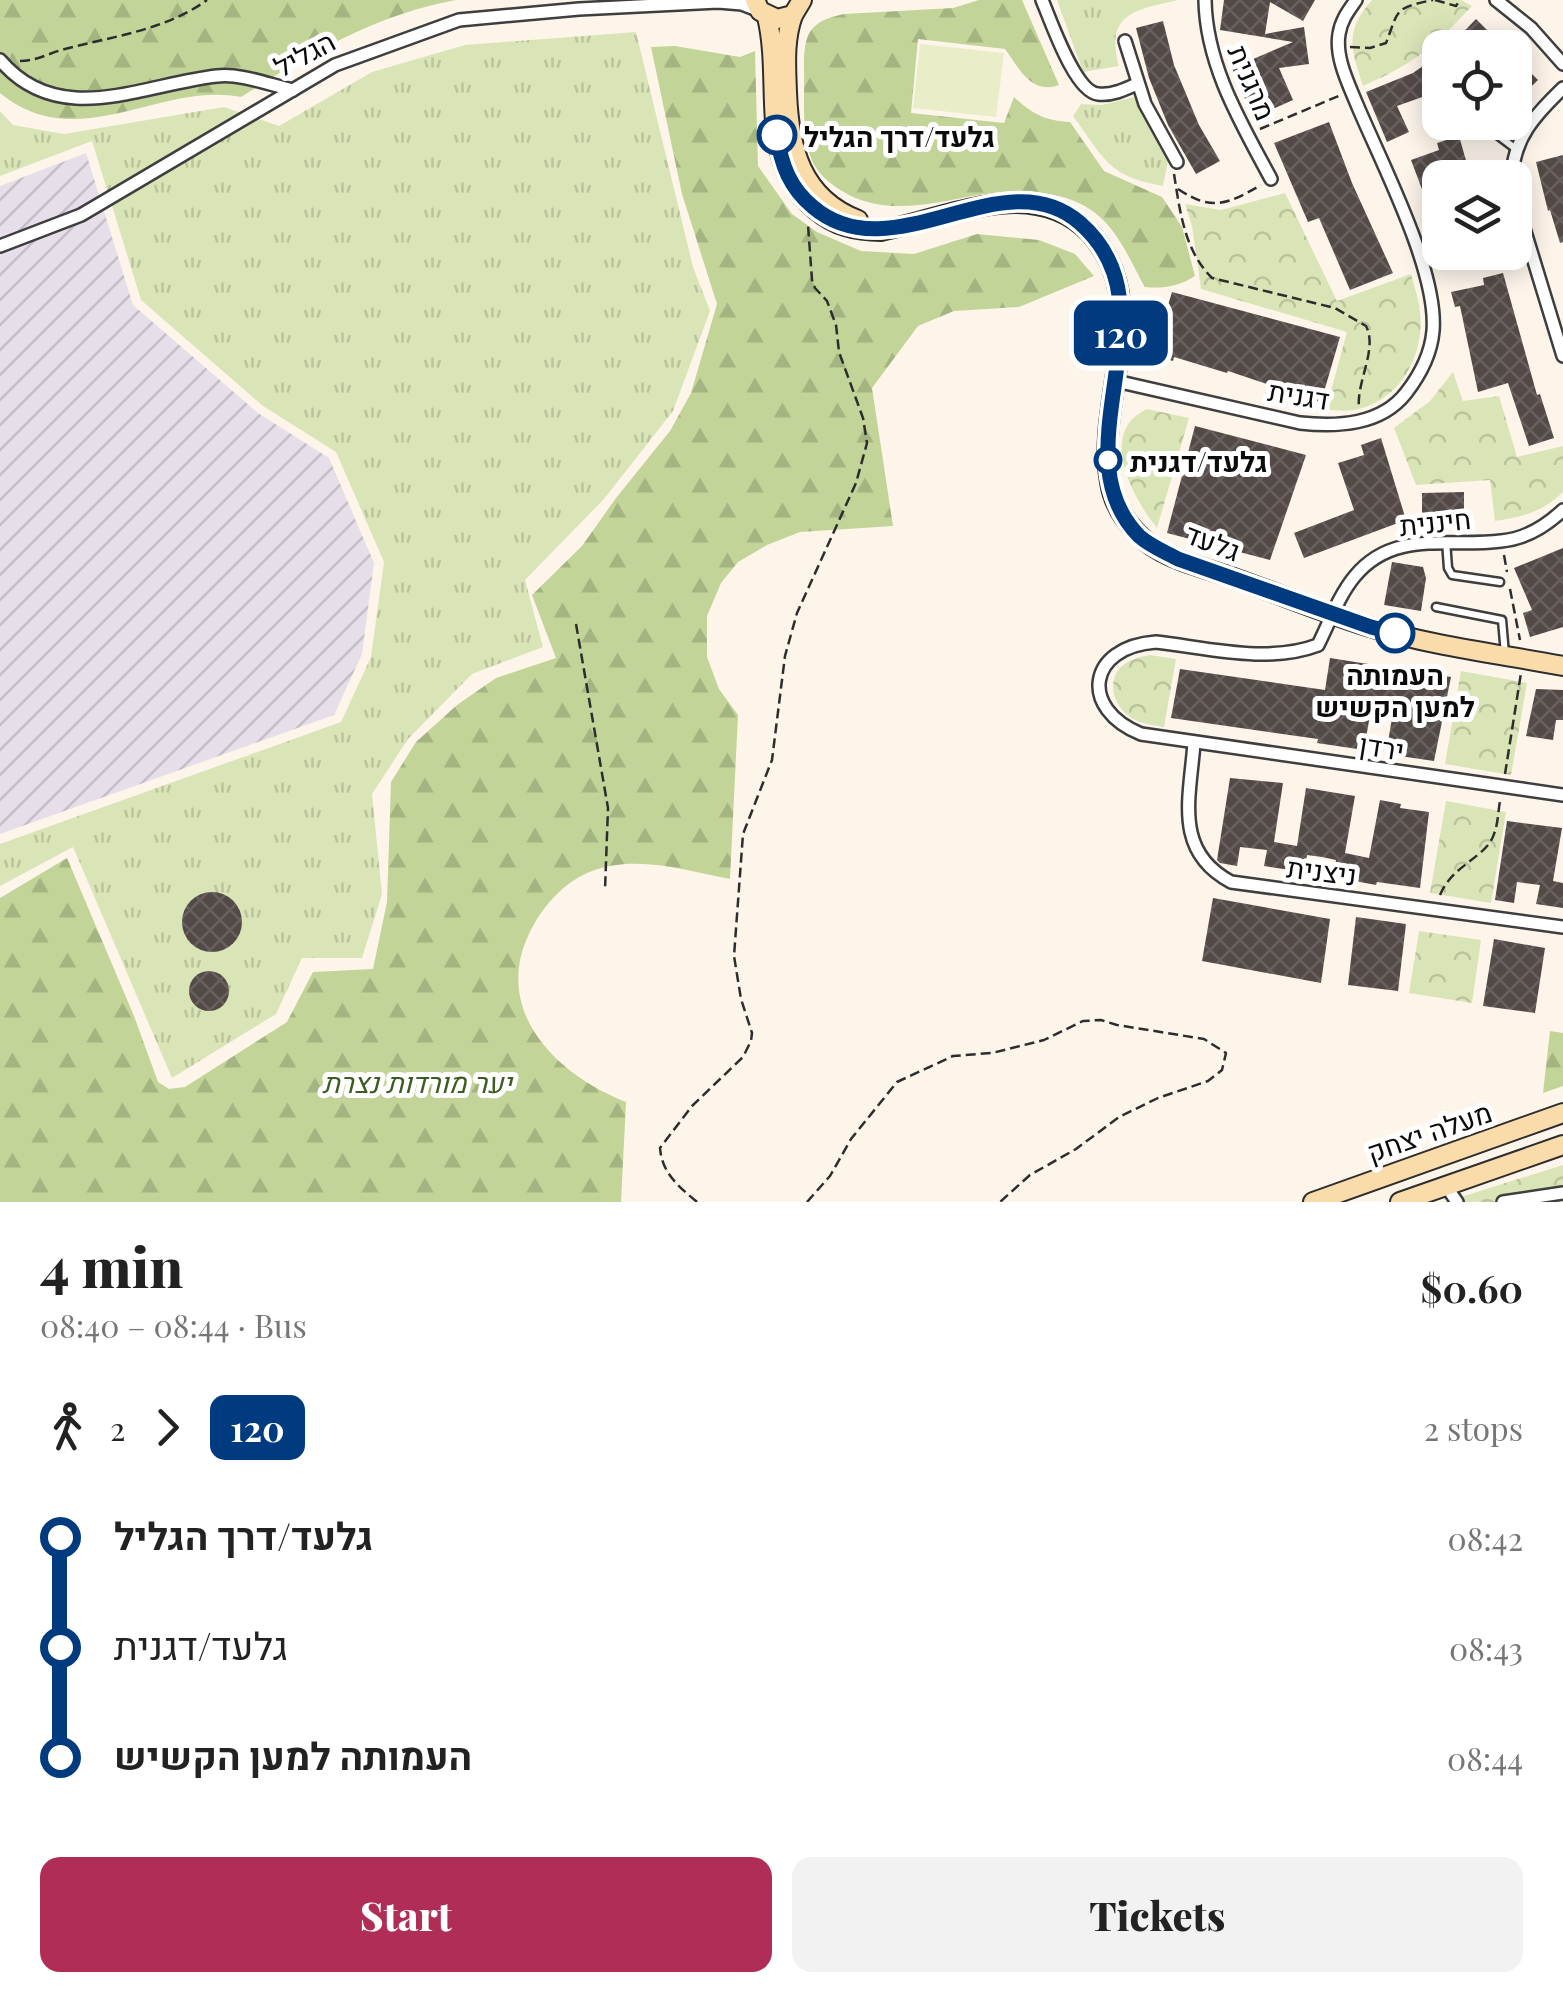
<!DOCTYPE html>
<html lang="en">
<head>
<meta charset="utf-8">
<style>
  :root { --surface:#fff; --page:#f2f2f2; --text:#222; --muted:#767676; --accent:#b02e55 }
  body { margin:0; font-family:"Playfair Display",Heebo,serif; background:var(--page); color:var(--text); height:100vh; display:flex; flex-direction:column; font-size:38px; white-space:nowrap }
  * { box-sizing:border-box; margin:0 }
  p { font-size:32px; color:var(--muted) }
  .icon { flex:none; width:55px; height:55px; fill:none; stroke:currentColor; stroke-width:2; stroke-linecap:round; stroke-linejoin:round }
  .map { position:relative; height:1202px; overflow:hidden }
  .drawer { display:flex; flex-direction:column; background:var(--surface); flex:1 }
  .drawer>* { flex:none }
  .badge { padding:0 20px; border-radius:15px; font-size:35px; line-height:65px }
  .buttons { position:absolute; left:1422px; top:30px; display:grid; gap:20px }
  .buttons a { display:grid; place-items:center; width:110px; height:110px; border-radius:20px; background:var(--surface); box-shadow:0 5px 25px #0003; font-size:50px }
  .map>.badge { position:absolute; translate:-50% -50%; box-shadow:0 0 0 5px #fff }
  .legs { display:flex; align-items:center; gap:15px; height:110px; padding:0 40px; font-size:32px }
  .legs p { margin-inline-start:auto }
  .overview { display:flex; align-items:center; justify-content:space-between; height:170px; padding:0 40px }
  h1 { font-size:55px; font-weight:800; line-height:75px }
  .primary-button { display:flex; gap:20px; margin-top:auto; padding:20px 40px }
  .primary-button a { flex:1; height:115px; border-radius:20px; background:var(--accent); color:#fff; font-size:40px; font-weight:800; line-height:115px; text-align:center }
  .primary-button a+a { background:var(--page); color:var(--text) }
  ul { padding:0 40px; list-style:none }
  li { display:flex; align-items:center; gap:35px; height:110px; font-size:38px }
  li i { display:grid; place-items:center; width:15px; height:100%; margin:0 12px; background:currentColor }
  li i::after { content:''; width:25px; height:25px; margin:-12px; border:8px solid; border-radius:50%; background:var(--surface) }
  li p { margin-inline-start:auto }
  li:first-child i { background:linear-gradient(#0000 50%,currentColor 0) }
  li:last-child i { background:linear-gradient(currentColor 50%,#0000 0) }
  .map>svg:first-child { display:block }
</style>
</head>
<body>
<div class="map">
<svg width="1563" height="1202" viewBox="0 0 1563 1202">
  <defs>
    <pattern id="industrial-furrows" width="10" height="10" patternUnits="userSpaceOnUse" patternTransform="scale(2.5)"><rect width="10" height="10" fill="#e6dfe9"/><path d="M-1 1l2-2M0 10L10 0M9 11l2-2" fill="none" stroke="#c4bec6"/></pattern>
    <pattern id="grass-tufts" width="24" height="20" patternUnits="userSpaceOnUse" patternTransform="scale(2.5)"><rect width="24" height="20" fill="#dae5b7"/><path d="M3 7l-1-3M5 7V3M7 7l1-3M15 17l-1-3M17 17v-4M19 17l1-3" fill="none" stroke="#bac39c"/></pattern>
    <pattern id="forest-firs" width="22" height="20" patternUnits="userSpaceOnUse" patternTransform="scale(2.5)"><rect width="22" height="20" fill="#c2d498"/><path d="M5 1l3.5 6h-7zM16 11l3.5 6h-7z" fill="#a5b582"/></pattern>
    <pattern id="park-crowns" width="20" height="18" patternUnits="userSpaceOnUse" patternTransform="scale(2.5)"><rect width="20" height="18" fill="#dae5b7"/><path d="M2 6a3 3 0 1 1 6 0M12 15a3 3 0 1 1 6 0" fill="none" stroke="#bac39c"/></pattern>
    <pattern id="building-cross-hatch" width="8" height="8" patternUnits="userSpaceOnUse" patternTransform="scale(2.5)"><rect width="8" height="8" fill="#534a48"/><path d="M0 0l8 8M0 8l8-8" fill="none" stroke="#67605e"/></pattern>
  </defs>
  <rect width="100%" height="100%" fill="#fdf5ea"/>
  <polygon fill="url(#industrial-furrows)" points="86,153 133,305 258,413 329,458 374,563 362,654 334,715 0,834 0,186"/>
  <g fill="url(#grass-tufts)">
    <path d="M 1057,0 L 1178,0 C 1135,10 1105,13 1119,66 L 1083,72 Z"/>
    <polygon points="636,32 693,267 710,311 673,411 604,499 525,580 543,647 472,674 408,739 372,794 382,894 362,958 302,958 276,1014 172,1078 73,847 0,886 0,844 341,722 371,657 384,562 336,452 263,406 141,300 92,141 0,176 0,111 13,125 64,134 224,107 279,126 372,72 465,45"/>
    <path d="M 1134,97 L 1168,161 L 1163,186 C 1107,176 1105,159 1073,116 L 1081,104 L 1102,105 Z"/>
  </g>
  <g fill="url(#forest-firs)">
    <path d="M 0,0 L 456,0 C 377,14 307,55 241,97 C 159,81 78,157 0,93 Z"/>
    <path d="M 979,0 L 1022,0 L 1059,85 C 1031,95 1019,68 1005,49 L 918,39 L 911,113 L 1004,123 L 1014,97 C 1032,114 1045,121 1070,122 L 1104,171 L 1162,197 L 1182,227 L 1195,276 C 1180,286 1163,289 1145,287 C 1129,259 1117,226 1088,208 C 1068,195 1038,191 1014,191 C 956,193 896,224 842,191 C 830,184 816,172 811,158 C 801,130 805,97 804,67 C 804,34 809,21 844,14 L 953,8 Z"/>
    <path d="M 675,46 L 740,57 L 755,51 L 758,166 L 792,214 L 817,232 L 861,251 L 914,254 L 977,234 L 1039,240 L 1075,254 L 1094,276 L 1019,307 L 954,311 L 918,326 L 872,388 L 893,526 L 800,532 L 767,545 L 738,562 L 721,583 L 707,616 L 707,657 L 719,689 L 738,715 L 730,879 C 685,870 632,853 587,873 C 563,884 545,904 533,926 C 488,1007 554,1074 626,1102 L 621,1202 L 0,1202 L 0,898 L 67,858 L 134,1016 L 158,1082 L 169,1089 L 185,1087 L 287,1022 L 313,972 L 373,969 L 387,902 L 391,782 L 416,742 L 457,705 L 496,678 L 556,658 L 532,595 L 582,546 L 616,498 L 670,431 L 691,393 L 717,304 L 682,194 L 651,47 Z"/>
    <polygon points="1550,1031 1563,1033 1563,1086 1543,1093"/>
  </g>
  <g fill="url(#park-crowns)">
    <path d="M 1372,0 L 1461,0 L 1472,6 C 1432,48 1417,62 1363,86 C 1351,48 1344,32 1372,0 Z"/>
    <path d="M 1285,193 L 1337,301 L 1411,274 C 1414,286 1419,299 1420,312 C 1426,367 1385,421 1326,409 L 1347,332 L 1201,289 L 1192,226 L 1185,204 L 1221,210 Z"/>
    <path d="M 1453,372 L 1463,401 L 1499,396 L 1517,457 L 1563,446 L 1563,492 C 1543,512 1522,517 1495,521 L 1490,480 L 1416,485 L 1394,428 L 1430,401 Z"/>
    <path d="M 1147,409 L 1189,418 L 1157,528 C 1132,497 1097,432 1147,409 Z"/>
    <path d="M 1150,655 L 1176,659 L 1164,727 C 1153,725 1141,724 1132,718 C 1115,709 1106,683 1120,668 C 1128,659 1140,657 1150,655 Z"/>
    <polygon points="1461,671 1527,683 1511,775 1445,764"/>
    <polygon points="1446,801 1506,812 1491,903 1430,893"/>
    <polygon points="1419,931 1481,940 1472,1003 1409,993"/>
    <polygon points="1563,1165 1563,1202 1445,1202"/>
  </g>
  <polygon fill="#e9edc8" points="920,44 1004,53 996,117 913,108"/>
  <g fill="url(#building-cross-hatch)">
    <polygon points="1224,0 1315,0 1303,21 1270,2 1265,34 1304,27 1309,64 1279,68 1293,100 1253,118 1232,68 1293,42 1220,30"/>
    <polygon points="1476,19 1505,48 1448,48"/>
    <polygon points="1163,21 1174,65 1199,125 1220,161 1196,174 1168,125 1149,78 1136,28"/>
    <polygon points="1440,54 1440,87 1428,95 1397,106 1409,132 1387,142 1366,92 1413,73"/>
    <polygon points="1515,57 1538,80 1515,102"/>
    <polygon points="1329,122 1352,183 1393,273 1350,290 1319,218 1308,222 1274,143"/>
    <polygon points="1459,136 1471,178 1440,178 1438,232 1411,160 1439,150 1437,143"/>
    <polygon points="1563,155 1563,242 1560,243 1550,210 1548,211 1536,162"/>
    <polygon points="1503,273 1537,395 1540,394 1554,438 1529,446 1508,383 1478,392 1460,306 1455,307 1451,292 1484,285 1483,278"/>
    <polygon points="1172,292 1340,337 1321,402 1228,371 1227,373 1174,357 1173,361 1153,355"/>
    <polygon points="1195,426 1306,455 1270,560 1167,533"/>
    <polygon points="1381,438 1406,520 1304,558 1294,533 1354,510 1338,463 1364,455 1361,445"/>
    <polygon points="1464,492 1464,517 1422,518 1422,493"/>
    <polygon points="1563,548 1563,627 1530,637 1523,613 1532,610 1514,568"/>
    <polygon points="1392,562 1423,567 1426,578 1421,611 1384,605"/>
    <polygon points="1330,658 1451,677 1434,761 1386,754 1392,718 1370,715 1364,750 1317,743 1318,739 1171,718 1180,669 1325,690"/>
    <polygon points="1536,689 1563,690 1563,720 1556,720 1553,740 1526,736"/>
    <polygon points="1230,778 1283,783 1274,842 1297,846 1306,788 1355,796 1345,853 1369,858 1380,800 1401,804 1400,808 1429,812 1420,888 1377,882 1376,885 1333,877 1336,860 1322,857 1307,855 1304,872 1264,866 1267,850 1240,847 1237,866 1220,863 1217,860"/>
    <polygon points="1507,821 1562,828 1553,881 1563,883 1563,908 1536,904 1540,885 1517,882 1514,903 1495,900"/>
    <circle cx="212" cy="922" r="30"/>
    <polygon points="1213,898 1330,919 1321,983 1202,961"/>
    <polygon points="1356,917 1406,924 1398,991 1348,985"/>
    <polygon points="1494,939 1545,948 1535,1013 1483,1006"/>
    <circle cx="209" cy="991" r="20"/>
  </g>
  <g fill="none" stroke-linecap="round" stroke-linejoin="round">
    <defs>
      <g id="lane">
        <polyline points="1492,122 1488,128 1516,149"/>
        <polyline points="1446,541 1448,568 1452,575 1500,582"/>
        <polyline points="1436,607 1502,620 1505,654"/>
      </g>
      <g id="street">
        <path d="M 1042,0 C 1051,21 1075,92 1098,94 C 1111,96 1126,89 1137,84"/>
        <path d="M 1205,0 C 1206,65 1241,123 1271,179"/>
        <polyline points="1496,0 1531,28 1563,64"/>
        <polyline points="1125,41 1145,104 1177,162"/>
        <path d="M 0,60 C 59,130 143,84 217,76 C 240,73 270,85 293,90"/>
        <path d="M 1512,178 C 1513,138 1536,114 1563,88"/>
        <polyline points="1515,199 1563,356"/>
        <polyline points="0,246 81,215 335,65 459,20 579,9 718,2 742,4 760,11"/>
        <path d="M 1116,381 L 1300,423 C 1338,427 1381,425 1406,393 C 1420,375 1431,354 1433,331 C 1438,271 1382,164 1358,107 C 1349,85 1335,58 1339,34 C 1341,20 1349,10 1356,0"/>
        <path d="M 1563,510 C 1546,526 1525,539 1501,541 C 1449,548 1394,529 1355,576 C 1339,595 1329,623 1318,645 C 1268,664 1208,648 1156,642 C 1087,647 1079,709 1141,734 L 1563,795"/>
        <path d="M 1194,743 C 1190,798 1173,851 1231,882 L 1563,927"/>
        <polyline points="1446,1186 1457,1202"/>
        <polyline points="1503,1202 1563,1193"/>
      </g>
      <g id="secondary">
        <polyline points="755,0 760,11 777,19 793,15 802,0"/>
        <path d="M 793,15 C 784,40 786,65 787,92 C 789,148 801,198 858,220"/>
        <path d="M 767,17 C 783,84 756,159 815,209 C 835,226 855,231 881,231 C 924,222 970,204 1014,203 C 1043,203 1070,212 1090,233 C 1155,304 1095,399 1110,482 C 1113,502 1124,520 1138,534 C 1161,559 1203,567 1234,578 C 1279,594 1324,613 1370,627 C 1432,646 1499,654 1563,666"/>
        <polyline points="1313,1202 1563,1113"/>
        <polyline points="1400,1202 1563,1145"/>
      </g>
    </defs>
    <use href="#lane" stroke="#3e3e3e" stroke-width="11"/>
    <use href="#street" stroke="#3e3e3e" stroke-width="16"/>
    <use href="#secondary" stroke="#2d2d2d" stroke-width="22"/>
    <g stroke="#2d2d2d" stroke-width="2.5" stroke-dasharray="10 5" stroke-linecap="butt">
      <polyline points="1435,0 1456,6 1460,0"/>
      <path d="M 1350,47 L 1370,48 L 1386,43 C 1399,10 1393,8 1433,0"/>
      <path d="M 20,61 C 37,61 49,53 65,49 C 114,36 166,30 207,0"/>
      <polyline points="1260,129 1341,95"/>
      <path d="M 1174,174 C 1180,211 1184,250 1212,278 L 1335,308 L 1366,326 C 1378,350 1356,381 1359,409"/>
      <path d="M 1178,189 C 1212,212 1228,204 1261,185"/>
      <polyline points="1504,555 1507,572"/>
      <polyline points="1510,589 1520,640"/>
      <polyline points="576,624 608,808 605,890"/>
      <polyline points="1505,774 1521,673"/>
      <path d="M 1440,895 C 1452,865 1487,857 1494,834 C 1498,824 1498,812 1500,801"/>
      <path d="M 697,1202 C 678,1186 662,1173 660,1148 L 692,1106 L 743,1057 L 751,1041 L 752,1033 L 741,999 L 734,956 L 743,834 L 772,760 L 785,656 L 797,613 L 856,483 L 867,443 L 863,418 L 839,352 L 836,325 L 827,301 L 815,288 L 812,280 L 808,225"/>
      <polyline points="807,1202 830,1176 851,1139 897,1082 953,1056 992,1053 1044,1040 1083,1021 1101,1020 1117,1025 1204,1039 1226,1053 1222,1070 1208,1081 1158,1098 1119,1117 1076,1149 1030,1175 1000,1202"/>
    </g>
    <use href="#lane" stroke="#fff" stroke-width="6"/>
    <use href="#street" stroke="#fff" stroke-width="11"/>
    <use href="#secondary" stroke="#f9dcaa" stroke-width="18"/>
  </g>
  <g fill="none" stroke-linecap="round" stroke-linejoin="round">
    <defs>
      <path id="line-1" d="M 777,135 C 781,165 790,188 813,207 C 893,275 1003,156 1080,223 C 1179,309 1055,450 1139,536 C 1150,546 1165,552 1178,559 L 1371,627 L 1395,633"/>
    </defs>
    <use href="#line-1" stroke="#fff" stroke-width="22"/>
    <use href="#line-1" stroke="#003b80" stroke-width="15"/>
  </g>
  <g fill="#fff" stroke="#003b80" stroke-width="5">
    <circle cx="777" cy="135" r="18"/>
    <circle cx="1108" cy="460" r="12"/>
    <circle cx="1395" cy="633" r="18"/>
  </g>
  <g text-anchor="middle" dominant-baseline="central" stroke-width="10" stroke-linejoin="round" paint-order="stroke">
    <g font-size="28" fill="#0b0b0b" stroke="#fff">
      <text transform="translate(304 53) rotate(-28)">הגליל</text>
      <text transform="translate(1253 82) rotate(67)">מרגנית</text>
      <text transform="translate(1299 394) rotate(9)">דגנית</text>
      <text transform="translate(1435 521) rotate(-6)">חיננית</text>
      <text transform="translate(1213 541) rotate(21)">גלעד</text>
      <text transform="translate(1382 746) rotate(9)">ירדן</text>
      <text transform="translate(1322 870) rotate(7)">ניצנית</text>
      <text transform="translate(1429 1131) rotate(-19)">מעלה יצחק</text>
    </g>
    <g font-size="28" font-weight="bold" fill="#0b0b0b" stroke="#fff" text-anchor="start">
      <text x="804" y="135">גלעד/דרך הגליל</text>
      <text x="1130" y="460">גלעד/דגנית</text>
      <text x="1395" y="673" text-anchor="middle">העמותה<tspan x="1395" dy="32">למען הקשיש</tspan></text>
    </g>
    <g font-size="28" font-style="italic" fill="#3c5d21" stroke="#fff">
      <text x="417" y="1081">יער מורדות נצרת</text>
    </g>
  </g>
</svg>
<div class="buttons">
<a><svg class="icon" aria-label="locate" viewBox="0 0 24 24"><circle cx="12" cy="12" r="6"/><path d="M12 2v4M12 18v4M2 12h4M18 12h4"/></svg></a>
<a><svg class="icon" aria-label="layers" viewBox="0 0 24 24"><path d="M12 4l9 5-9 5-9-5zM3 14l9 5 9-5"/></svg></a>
</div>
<b class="badge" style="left:1121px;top:333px;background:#003b80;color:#fff">120</b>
</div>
<section class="drawer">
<div class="overview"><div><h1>4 min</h1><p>08:40 – 08:44 · Bus</p></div><b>$0.60</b></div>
<div class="legs"><svg class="icon" aria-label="walk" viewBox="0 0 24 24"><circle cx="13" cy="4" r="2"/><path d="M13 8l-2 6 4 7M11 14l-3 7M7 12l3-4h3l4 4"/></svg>2<svg class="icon" aria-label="forward" viewBox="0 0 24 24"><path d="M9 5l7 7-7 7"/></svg><b class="badge" style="background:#003b80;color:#fff">120</b><p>2 stops</p></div>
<ul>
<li><i style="color:#003b80"></i><b>גלעד/דרך הגליל</b><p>08:42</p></li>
<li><i style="color:#003b80"></i><span>גלעד/דגנית</span><p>08:43</p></li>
<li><i style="color:#003b80"></i><b>העמותה למען הקשיש</b><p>08:44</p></li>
</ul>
<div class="primary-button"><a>Start</a><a>Tickets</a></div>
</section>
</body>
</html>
